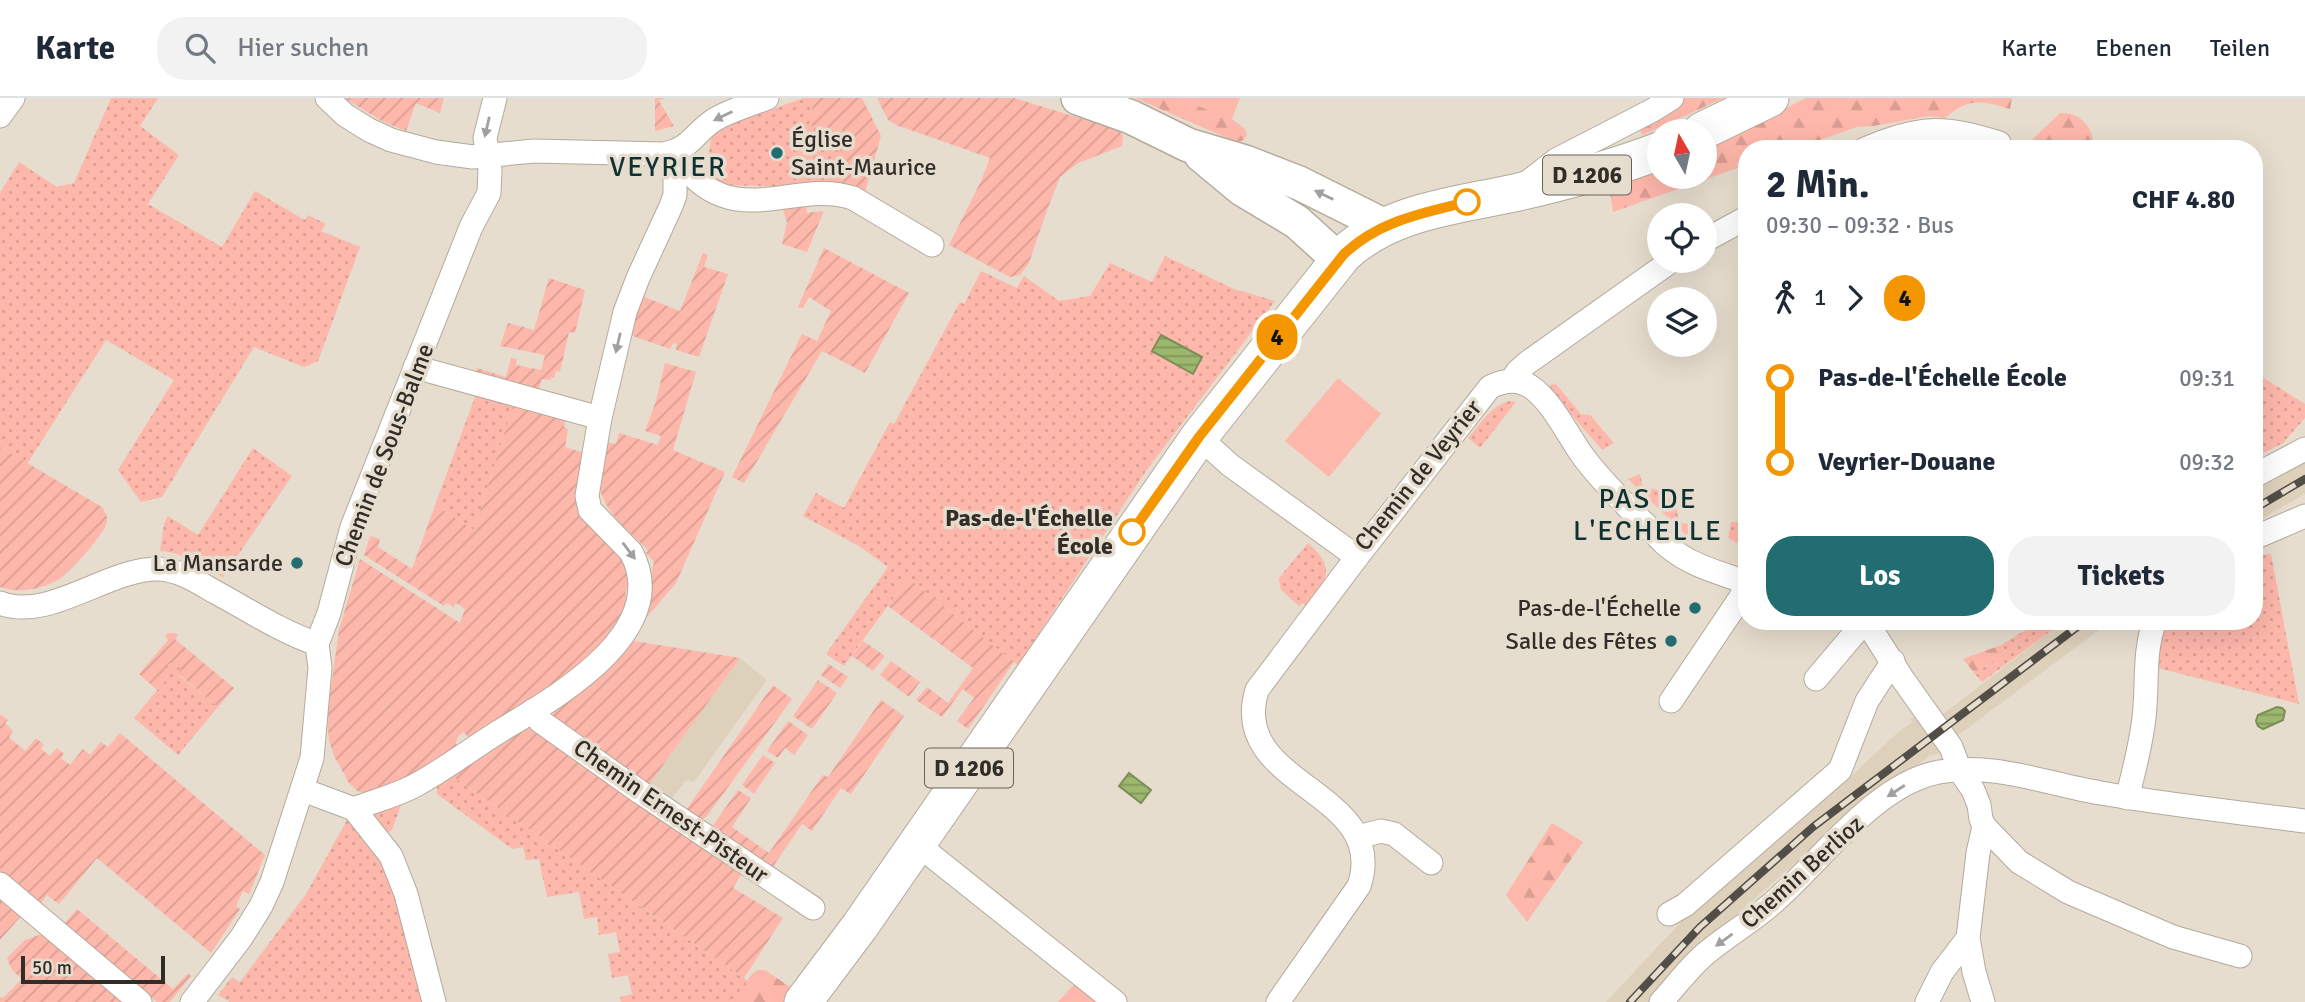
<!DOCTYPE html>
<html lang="de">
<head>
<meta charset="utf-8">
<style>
  :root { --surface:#fff; --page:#f2f2f3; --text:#1f2937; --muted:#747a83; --line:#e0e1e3; --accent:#226d71 }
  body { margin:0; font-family:Signika,sans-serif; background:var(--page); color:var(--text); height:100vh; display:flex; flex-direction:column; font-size:26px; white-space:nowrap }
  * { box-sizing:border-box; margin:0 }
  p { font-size:23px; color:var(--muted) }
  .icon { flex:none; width:38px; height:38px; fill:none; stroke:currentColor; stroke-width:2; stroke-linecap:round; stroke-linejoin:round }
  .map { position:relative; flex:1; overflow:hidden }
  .panel { position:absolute; left:1738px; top:42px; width:525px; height:490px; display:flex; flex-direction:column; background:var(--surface); border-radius:28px; box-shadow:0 7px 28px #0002 }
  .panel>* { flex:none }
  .badge { padding:0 14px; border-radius:23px; font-size:24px; line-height:46px }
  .needle { width:46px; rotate:351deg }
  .fabs { position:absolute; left:1647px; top:21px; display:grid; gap:14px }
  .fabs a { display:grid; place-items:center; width:70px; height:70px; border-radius:50%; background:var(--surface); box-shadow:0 7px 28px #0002; font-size:35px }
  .scale { position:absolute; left:21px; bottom:18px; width:144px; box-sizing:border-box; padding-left:7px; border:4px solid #312d28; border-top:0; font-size:19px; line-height:24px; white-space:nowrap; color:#312d28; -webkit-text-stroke:5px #e6ddce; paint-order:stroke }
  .map>.badge { position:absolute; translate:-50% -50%; box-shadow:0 0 0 4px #fff }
  .legs { display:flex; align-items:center; gap:10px; height:77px; padding:0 28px; font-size:23px }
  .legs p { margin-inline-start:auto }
  .summary { display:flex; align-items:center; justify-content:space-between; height:119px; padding:0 28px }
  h1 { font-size:38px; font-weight:700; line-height:52px }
  .primary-button { display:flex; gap:14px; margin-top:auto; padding:14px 28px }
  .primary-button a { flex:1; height:80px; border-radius:28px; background:var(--accent); color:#fff; font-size:28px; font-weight:700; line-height:80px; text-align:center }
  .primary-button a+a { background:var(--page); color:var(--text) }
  ul { padding:0 28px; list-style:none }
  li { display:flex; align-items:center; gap:24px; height:84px; font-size:26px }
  li i { display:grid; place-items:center; width:10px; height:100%; margin:0 9px; background:currentColor }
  li i::after { content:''; width:18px; height:18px; margin:-9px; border:5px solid; border-radius:50%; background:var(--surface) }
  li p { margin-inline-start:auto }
  li:first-child i { background:linear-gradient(#0000 50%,currentColor 0) }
  li:last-child i { background:linear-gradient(currentColor 50%,#0000 0) }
  header { display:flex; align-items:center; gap:42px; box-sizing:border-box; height:98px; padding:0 35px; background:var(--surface); border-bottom:2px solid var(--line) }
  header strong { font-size:33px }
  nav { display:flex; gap:38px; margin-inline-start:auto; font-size:24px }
  .search { width:490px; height:63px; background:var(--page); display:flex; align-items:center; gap:18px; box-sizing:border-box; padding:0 24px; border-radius:28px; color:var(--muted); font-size:26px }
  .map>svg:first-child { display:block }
</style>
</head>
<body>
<header>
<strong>Karte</strong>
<div class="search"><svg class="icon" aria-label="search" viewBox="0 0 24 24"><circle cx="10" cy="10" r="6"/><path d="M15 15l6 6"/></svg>Hier suchen</div>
<nav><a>Karte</a><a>Ebenen</a><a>Teilen</a></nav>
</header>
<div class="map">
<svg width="2305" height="904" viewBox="0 0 2305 904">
  <defs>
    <pattern id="grass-dots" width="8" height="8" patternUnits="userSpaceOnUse" patternTransform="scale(1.75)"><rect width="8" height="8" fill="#feb7ab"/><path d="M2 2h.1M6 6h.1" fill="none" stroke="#da9e93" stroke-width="1.8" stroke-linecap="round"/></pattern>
    <pattern id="forest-firs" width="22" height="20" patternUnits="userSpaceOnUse" patternTransform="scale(1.75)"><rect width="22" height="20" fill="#feb7ab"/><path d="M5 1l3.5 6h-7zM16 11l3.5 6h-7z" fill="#da9e93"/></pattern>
    <pattern id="garden-furrows" width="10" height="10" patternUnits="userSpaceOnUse" patternTransform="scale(1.75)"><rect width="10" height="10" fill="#feb7ab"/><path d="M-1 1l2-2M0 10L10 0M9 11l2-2" fill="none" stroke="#da9e93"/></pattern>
    <pattern id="water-rules" width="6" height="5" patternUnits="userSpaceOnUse" patternTransform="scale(1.75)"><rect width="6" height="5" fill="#9bb86d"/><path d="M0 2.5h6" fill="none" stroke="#7f965a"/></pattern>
  </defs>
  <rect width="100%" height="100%" fill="#e6ddce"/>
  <g fill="#ded1bc">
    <polygon points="2305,361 2305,396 2254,425 2254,389"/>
    <polygon points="2064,523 2111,523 1957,638 1942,617"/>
    <polygon points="740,560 767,582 694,684 686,682 669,705 645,692"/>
    <polygon points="1917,616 1941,652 1939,656 1931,657 1867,703 1699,849 1652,904 1606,904 1694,810 1763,748 1845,684 1895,637 1912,624 1910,621"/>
  </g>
  <g fill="url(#grass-dots)">
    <polygon points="111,0 158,0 140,28 179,57 148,106 222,149 255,93 305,122 308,117 326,126 321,133 360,149 318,263 304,269 254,249 162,399 141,404 118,372 174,282 106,242 27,366 0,349 0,95 19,64 57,89 74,85"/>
    <polygon points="804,0 814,0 809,28 847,32 831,85 798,89 723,87 706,71 712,37 724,28"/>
    <polygon points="1165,158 1234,191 1275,203 1146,373 1018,567 908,480 844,568 826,556 888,469 859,448 803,418 816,395 844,410 890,324 894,326 960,204 964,206 981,173 1017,190 1024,178 1059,203 1090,198 1110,165 1152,184"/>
    <polygon points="2254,274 2305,306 2305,320 2283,345 2254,360"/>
    <polygon points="1555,285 1581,316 1590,317 1614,345 1602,352 1547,289"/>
    <polygon points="478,291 515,301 474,432 435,407"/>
    <path d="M 1510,303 L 1516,304 L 1480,350 L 1468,340 C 1480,327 1492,306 1510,303 Z"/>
    <path d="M 253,350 L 292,378 L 223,479 C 203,468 183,454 160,453 L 164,426 L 168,418 L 198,437 Z"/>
    <path d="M 1640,376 L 1643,390 C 1664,389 1679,403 1678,424 L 1692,427 L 1687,438 L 1628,381 Z"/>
    <polygon points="1746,417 1745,421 1746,450 1728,440 1731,424 1738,424"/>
    <path d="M 1308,445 C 1336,469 1328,483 1307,508 L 1302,505 L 1299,508 L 1281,492 L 1279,480 Z"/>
    <polygon points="2271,456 2299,606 2158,570 2158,549 2169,523 2254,523 2254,458"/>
    <polygon points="2041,523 2064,523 1982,584 1975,576 2004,555 2001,547"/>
    <polygon points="180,564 180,578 218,609 178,657 134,620 169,578 168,566"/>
    <polygon points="449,676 748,883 731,904 621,904 620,899 632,896 628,877 612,880 608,856 620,854 616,834 599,837 597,819 584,821 579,794 547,799 539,761 526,762 523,749 512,751 437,696 437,686"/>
    <polygon points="402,704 392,732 387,735 374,722 373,712"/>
    <polygon points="347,722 379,762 396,795 422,904 230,904 218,897 232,879 240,884 306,796"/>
  </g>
  <g fill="url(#forest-firs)">
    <polygon points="1135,0 1178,0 1232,21 1245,31 1247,37 1242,43 1234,43"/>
    <polygon points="1682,0 1724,0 1642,37 1640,31"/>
    <path d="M 1806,0 L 2012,0 L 2010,11 C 1981,2 1968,0 1945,20 L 1929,18 L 1873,28 L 1857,29 L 1794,51 L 1746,51 L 1746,67 L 1613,114 L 1609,86 L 1659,70 L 1659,79 L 1704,79 L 1705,51 Z"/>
    <path d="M 2060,15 C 2081,14 2094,30 2094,51 L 2045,51 L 2029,45 Z"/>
    <polygon points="2001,547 2004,555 1975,576 1963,561"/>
    <polygon points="1552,725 1583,744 1527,824 1506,797"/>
    <polygon points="758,872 765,872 796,893 788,904 731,904 752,876"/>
  </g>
  <g fill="url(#garden-furrows)">
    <polygon points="344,0 444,0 440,15 416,5 406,33 382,23"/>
    <polygon points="655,0 664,0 659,3 674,28 655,33"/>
    <polygon points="814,0 862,0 881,38 864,98 858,97 853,88 831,85 846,32 809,28"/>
    <polygon points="877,0 1014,0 1118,32 1123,38 1122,48 1078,65 1060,79 1046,115 1029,165 1020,177 1010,179 949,147 981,83 990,60 896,27 888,22"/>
    <polygon points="806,104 807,115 823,113 823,115 807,154 782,146 787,124 782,109"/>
    <polygon points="824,150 909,195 865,275 822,253 744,385 732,379 802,236 817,243 831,213 809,199 803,210 798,209"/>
    <polygon points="703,155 708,157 704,169 728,176 699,259 676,252 677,246 673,245 670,251 627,236 637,196 680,213"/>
    <polygon points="549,180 585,192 575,235 569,234 560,274 556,273 554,280 551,279 551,282 542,281 537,298 474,280 477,270 506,279 511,260 517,261 516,267 541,272 545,257 500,248 508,225 534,232"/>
    <path d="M 665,265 L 696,274 L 673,352 L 725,374 L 676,485 L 648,518 L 642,516 L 654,464 L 646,455 L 648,452 C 628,432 600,412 599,382 C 598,369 603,356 605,344 L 616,346 L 619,335 L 658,347 L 661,338 L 645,333 L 656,303 Z"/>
    <polygon points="515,301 567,313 564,329 568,331 565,349 588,356 580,409 624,455 631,477 625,496 629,504 598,559 471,641 463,634 457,640 455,651 401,683 365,695 357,693 349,685 334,658 329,642 327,621 332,582 339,532 360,461 460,525 465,511 456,505 453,509 446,505 444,508 364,457 370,438 380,441 378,449 412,471 435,407 474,432"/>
    <path d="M 0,349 L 102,409 C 105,414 108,418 107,424 C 104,437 70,474 58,482 C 41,491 17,496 0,489 Z"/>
    <polygon points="908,480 1014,564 968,631 957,623 974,600 963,591 942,619 916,602 927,589 948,605 973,570 888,508"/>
    <polygon points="168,535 175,535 178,537 175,541 234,590 218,609 180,577 179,565 168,566 170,578 157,592 139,576 168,542 165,538"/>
    <polygon points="634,543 740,560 645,692 552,622 554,609 588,589"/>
    <polygon points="863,543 885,558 873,573 852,558"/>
    <polygon points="891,563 920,584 909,599 880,577"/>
    <polygon points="829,566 848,579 840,590 821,577"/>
    <polygon points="818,582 837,595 812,631 793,618"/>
    <polygon points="773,587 792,601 707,718 700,723 684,715"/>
    <polygon points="881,602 904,618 851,696 841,690 812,733 802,726 772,770 711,730 738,692 751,700 732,729 769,755 823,677 828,679"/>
    <polygon points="0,616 8,622 5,625 13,633 9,639 25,653 36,640 44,647 41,651 50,658 57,650 64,656 61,660 70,667 83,651 90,657 101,644 108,649 120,635 265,757 249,796 243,793 236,808 240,811 211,855 97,760 59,806 47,797 40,807 0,773"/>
    <polygon points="788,623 808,637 794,657 785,650 778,660 767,653"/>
    <polygon points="528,627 574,656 744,772 733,790 783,820 744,880 449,676"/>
    <polygon points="763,657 775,665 754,696 742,687"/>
    <polygon points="0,798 22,817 0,842"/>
    <polygon points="77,811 173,891 188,875 191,878 170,904 157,904 64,826"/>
    <polygon points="45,835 127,904 0,904 0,899 3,900 22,881 12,872 7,860 25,842"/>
  </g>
  <g fill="#feb7ab">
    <polygon points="1178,0 1240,0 1232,21"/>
    <polygon points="1338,280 1381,316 1329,379 1285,343"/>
    <polygon points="1079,881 1106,904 1058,904"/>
  </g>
  <g fill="url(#water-rules)" stroke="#7b8e58" stroke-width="2">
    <polygon points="1161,237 1202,259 1193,276 1152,253"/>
    <polygon points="2277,609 2282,610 2285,613 2283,622 2263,631 2258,628 2256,623 2258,617"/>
    <polygon points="1129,675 1151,692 1141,705 1119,688"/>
  </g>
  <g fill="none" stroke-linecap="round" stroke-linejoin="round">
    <defs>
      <g id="street">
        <path d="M 327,0 L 345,17 L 369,32 L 391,42 L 436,54 L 473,59 L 534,53 L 663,56 C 691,51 693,36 714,22 C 730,12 750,7 767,0"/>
        <polyline points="0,18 13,0"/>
        <path d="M 1865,51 C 1918,28 1944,27 1999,45"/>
        <path d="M 688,73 C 739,131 796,81 853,100 L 932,147"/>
        <polyline points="1524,87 1556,62 1653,12 1672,0"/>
        <polyline points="1704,143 1746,120"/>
        <polyline points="415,269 600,320"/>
        <polyline points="1512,282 1518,273 1527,265 1671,163"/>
        <polyline points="1199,339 1230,367 1357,459"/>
        <polyline points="2254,378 2305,351"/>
        <polyline points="2254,440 2305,418"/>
        <path d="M 0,505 C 50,524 107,470 159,471 C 180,472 199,485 217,495 C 250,513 282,534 317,546"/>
        <polyline points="1866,523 1902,580 1951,649 1960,673 1973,692 1979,707 1981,721 1984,728 1978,755 1968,840 1974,874 1983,904"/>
        <polyline points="1816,581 1865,523"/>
        <polyline points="1671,603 1741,499 1746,486"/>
        <polyline points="534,612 540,623 640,694 813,810"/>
        <polyline points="303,692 354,711 391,758 406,796 434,904"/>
        <path d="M 2127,700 C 2134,673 2141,647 2144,620 C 2148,587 2143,554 2155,523"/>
        <path d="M 354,711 C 374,703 395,698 414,688 C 444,672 471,651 500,633 C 554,600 674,534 631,454 L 590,412 L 587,398 L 600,320 L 625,214 L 638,180 L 671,108 L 675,97 L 675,80"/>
        <polyline points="1984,728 2019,764 2068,794 2173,839 2240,858"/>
        <polyline points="1358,739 1381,733 1394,736 1431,765"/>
        <polyline points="917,746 1115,904"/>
        <polyline points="0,786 140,904"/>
        <polyline points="1669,816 1685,807 1840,672 1867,603 1893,563"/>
        <polyline points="192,904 241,840 261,808 272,784 312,660 320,570 317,546 329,515 352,429 471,129 489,95 490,72 485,40 495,0"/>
        <path d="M 1278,904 L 1359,788 C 1391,692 1227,689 1257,592 L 1357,459 L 1490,289 C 1504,282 1518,280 1531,289 C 1553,304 1569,340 1585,361 C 1609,392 1639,420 1666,447 C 1691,468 1717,474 1746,484"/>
        <path d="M 1661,904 C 1675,889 1688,871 1704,857 C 1726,838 1753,823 1775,803 C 1822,762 1875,686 1939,674 C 1995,664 2046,686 2101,695 C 2168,707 2237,714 2305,723"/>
        <polyline points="1927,904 1942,874 1968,840"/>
      </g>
      <g id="secondary">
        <polyline points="1078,0 1131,19 1188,47 1245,64 1299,85 1385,128"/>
        <polyline points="1201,57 1242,91 1297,124 1339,162"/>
      </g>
      <g id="primary">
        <polyline points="1702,33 1770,0"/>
        <path d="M 803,904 L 860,828 L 1199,339 L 1344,156 C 1391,113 1455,108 1514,95 C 1563,84 1612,71 1659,53"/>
      </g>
    </defs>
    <use href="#street" stroke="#b3aa9c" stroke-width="25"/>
    <use href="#secondary" stroke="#b3aa9c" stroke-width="36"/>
    <use href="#primary" stroke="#b3aa9c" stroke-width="39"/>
    <use href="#street" stroke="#fff" stroke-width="23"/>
    <use href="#secondary" stroke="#fff" stroke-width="33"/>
    <use href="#primary" stroke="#fff" stroke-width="37"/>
    <defs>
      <g id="rail">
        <polyline points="2254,411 2305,381"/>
        <polyline points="1630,904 1700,829 1813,729 2085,523"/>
      </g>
    </defs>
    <use href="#rail" stroke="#524d46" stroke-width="8"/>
    <use href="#rail" stroke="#e6ddce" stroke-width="5" stroke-dasharray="16" stroke-linecap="butt"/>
  </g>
  <defs><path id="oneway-solid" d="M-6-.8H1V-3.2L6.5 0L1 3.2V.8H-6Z" transform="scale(1.75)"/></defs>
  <g fill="#a2a09e">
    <use href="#oneway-solid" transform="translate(723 18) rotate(154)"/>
    <use href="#oneway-solid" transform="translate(487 29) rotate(103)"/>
    <use href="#oneway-solid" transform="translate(1324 97) rotate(-154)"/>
    <use href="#oneway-solid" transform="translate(618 245) rotate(103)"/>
    <use href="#oneway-solid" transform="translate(629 453) rotate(53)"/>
    <use href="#oneway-solid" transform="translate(1896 693) rotate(147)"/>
    <use href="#oneway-solid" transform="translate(1724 842) rotate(144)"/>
  </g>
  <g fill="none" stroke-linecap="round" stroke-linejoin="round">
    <defs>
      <path id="line-1" d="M 1132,434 L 1199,339 L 1344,156 C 1379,123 1422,115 1467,104"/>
    </defs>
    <use href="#line-1" stroke="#fff" stroke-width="16"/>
    <use href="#line-1" stroke="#f39600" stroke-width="10"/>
  </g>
  <g fill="#226d71" stroke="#e6ddce" stroke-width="2.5">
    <circle cx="777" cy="55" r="7"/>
    <circle cx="297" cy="465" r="7"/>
    <circle cx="1695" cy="510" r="7"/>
    <circle cx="1671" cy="543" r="7"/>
  </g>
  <g fill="#fff" stroke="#f39600" stroke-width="3.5">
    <circle cx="1467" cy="104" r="12"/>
    <circle cx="1132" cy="434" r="12"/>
  </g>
  <g text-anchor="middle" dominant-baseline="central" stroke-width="7" stroke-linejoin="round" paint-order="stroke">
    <g fill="#e6ddce" stroke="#67625a" stroke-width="2">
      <rect x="1543" y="57.5" width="88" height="39" rx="5"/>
      <rect x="925" y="650.5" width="88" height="39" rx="5"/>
    </g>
    <g font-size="23" font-weight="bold" fill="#312d28">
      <text x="1587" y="77">D 1206</text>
      <text x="969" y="670">D 1206</text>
    </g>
    <g font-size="24" fill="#312d28" stroke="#e6ddce" text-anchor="end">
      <text x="791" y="41" text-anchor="start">Église<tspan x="791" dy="28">Saint-Maurice</tspan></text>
      <text x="283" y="465">La Mansarde</text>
      <text x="1681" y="510">Pas-de-l'Échelle</text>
      <text x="1657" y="543">Salle des Fêtes</text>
    </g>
    <g font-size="24" fill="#312d28" stroke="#e6ddce">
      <text transform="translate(384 357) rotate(-69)">Chemin de Sous-Balme</text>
      <text transform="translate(1418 377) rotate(-51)">Chemin de Veyrier</text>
      <text transform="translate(671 713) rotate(35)">Chemin Ernest-Pisteur</text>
      <text transform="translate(1802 774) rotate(-42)">Chemin Berlioz</text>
    </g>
    <g font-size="24" font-weight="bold" fill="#312d28" stroke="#e6ddce" text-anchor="end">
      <text x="1113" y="420">Pas-de-l'Échelle<tspan x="1113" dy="28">École</tspan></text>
    </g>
    <g font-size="28" letter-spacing="2" fill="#0e3233" stroke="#e6ddce">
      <text x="668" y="69">VEYRIER</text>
      <text x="1648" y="401">PAS DE<tspan x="1648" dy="32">L'ECHELLE</tspan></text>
    </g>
  </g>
</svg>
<div class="fabs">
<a><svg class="needle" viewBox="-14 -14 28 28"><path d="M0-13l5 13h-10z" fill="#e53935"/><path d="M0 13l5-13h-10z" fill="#747a83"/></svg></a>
<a><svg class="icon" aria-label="locate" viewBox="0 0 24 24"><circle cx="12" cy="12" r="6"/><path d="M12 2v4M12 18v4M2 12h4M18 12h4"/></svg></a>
<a><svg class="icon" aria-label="layers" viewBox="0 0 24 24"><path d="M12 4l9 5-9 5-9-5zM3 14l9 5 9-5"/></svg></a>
</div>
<div class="scale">50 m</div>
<b class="badge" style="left:1277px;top:239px;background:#f39600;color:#111">4</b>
<section class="panel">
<div class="summary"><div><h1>2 Min.</h1><p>09:30 – 09:32 · Bus</p></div><b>CHF 4.80</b></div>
<div class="legs"><svg class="icon" aria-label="walk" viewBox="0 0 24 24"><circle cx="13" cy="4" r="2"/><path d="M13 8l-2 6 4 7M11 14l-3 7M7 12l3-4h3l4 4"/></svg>1<svg class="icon" aria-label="forward" viewBox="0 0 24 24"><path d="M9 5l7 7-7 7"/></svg><b class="badge" style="background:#f39600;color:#111">4</b></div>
<ul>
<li><i style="color:#f39600"></i><b>Pas-de-l'Échelle École</b><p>09:31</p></li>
<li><i style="color:#f39600"></i><b>Veyrier-Douane</b><p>09:32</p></li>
</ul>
<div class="primary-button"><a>Los</a><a>Tickets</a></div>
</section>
</div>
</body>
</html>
